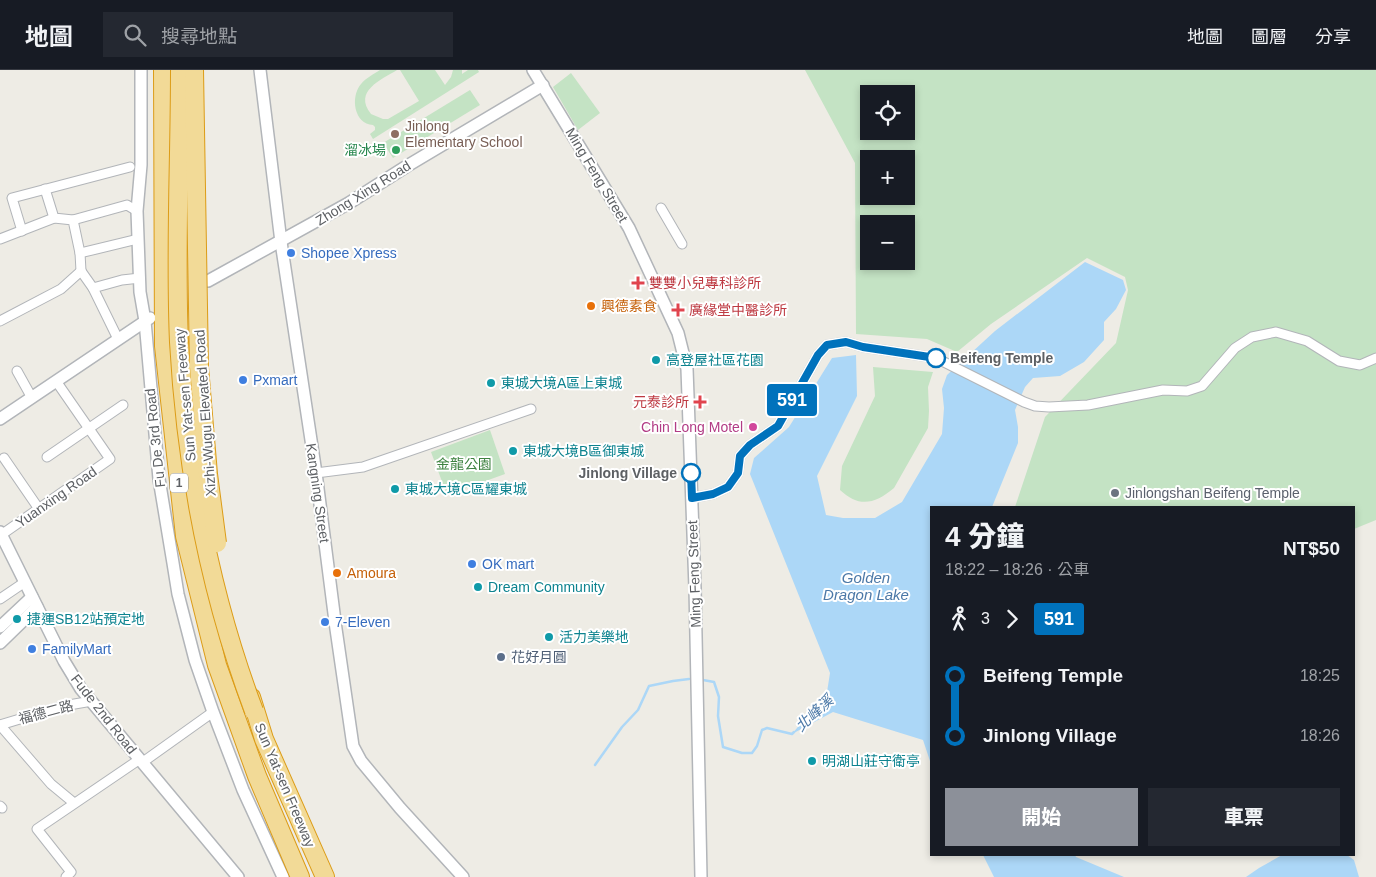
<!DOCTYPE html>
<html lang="zh-TW">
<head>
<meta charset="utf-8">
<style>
  :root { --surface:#171b24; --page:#242831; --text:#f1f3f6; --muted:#9ea1a6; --line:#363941; --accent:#8c9099 }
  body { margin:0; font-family:Helvetica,"Noto Sans TC",sans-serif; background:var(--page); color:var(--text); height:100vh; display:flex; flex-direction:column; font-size:19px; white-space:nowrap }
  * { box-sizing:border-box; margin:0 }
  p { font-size:16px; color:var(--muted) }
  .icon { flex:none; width:28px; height:28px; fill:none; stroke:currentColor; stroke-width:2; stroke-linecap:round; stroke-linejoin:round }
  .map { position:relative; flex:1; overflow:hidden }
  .details { position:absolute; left:930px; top:436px; width:425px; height:350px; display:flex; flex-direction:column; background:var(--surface); border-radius:0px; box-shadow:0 2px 8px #0003 }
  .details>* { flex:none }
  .badge { padding:0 10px; border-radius:4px; font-size:18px; line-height:32px }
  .buttons { position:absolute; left:860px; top:15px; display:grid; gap:10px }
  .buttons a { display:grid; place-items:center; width:55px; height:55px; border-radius:0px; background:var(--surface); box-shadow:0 2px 8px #0003; font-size:25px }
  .map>.badge { position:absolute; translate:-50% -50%; box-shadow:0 0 0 2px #fff }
  .legs { display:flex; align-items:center; gap:8px; height:55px; padding:0 15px; font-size:16px }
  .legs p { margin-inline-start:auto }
  .head { display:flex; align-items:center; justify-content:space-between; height:85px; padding:0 15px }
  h1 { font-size:28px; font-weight:800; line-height:38px }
  .primary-button { display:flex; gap:10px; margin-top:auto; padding:10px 15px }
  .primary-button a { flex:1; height:58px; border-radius:0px; background:var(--accent); color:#fff; font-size:20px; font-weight:800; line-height:58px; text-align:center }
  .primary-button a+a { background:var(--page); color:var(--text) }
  ul { padding:0 15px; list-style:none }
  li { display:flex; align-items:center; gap:18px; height:60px; font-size:19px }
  li i { display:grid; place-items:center; width:8px; height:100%; margin:0 6px; background:currentColor }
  li i::after { content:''; width:12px; height:12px; margin:-6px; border:4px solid; border-radius:50%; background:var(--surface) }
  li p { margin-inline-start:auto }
  li:first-child i { background:linear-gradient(#0000 50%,currentColor 0) }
  li:last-child i { background:linear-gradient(currentColor 50%,#0000 0) }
  header { display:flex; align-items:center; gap:30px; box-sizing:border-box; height:70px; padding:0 25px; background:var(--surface); border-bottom:1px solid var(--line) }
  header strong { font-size:24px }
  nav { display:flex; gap:28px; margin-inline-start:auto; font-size:18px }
  .search { width:350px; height:45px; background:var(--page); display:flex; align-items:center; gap:12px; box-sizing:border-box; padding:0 18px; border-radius:0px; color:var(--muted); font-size:19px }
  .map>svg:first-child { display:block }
</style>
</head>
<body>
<header>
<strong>地圖</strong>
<div class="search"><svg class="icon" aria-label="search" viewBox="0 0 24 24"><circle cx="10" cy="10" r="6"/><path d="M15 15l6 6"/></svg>搜尋地點</div>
<nav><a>地圖</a><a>圖層</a><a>分享</a></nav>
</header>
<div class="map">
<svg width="1376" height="807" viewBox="0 0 1376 807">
  <rect width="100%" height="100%" fill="#eeece5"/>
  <g fill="#c4e3c4" fill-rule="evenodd">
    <path d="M 380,0 L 397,0 C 381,10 353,21 371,44 L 383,49 L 388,49 L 419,31 L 400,0 L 435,0 L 445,15 L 451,7 L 453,0 L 462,0 L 462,4 L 468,0 L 478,0 L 479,2 L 373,69 L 370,64 L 375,60 L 375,57 L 373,55 C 354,54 350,27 361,14 C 366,8 374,4 380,0 Z"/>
    <path d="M 805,0 L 1376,0 L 1376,450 L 1354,459 L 1354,438 L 1015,437 L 1045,347 L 1116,273 L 1128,220 L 1125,207 L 1087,188 L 991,254 L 957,282 L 927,269 L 856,264 L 855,93 ZM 869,24 L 906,24 L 906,61 L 869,61 ZM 869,89 L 906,89 L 906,126 L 869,126 ZM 869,154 L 906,154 L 906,191 L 869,191 Z"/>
    <polygon points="571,3 600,43 578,60 553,17"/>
    <polygon points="470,20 480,35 393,88 383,73"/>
    <path d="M 873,297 L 933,302 L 928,317 L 929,341 L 928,358 L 894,418 C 875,434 859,438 840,420 L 842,396 L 875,326 Z"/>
    <polygon points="490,360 505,404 447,425 431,382"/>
  </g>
  <g fill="#acd7f7">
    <polygon points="1085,192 1123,210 1126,220 1116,239 1104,252 1104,270 1084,292 1060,306 1033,308 1025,317 1015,340 1018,357 1018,373 992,437 931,438 931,694 923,670 833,642 792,664 827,622 830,603 750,404 754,388 789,357 832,288 856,285 857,326 817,406 826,445 843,448 875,448 902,432 942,364 944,338 942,319 947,305 995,261"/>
    <polygon points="983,785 1075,785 1076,787 1124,807 994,807"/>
    <polygon points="1282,785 1347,785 1354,790 1359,807 1246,807 1259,798"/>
  </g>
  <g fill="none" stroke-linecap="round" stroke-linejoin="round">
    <g stroke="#acd7f7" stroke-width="2.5">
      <polyline points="703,610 714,612 719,627 718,646 723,677 742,683 752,683 757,676 762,660 767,658 792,664 794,662"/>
      <polyline points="595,695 622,657 638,640 649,616 673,611 689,609"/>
    </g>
    <defs>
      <g id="minor">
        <polyline points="45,119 54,148 73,150 80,183 81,201"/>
        <polyline points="661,138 682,174"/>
        <polyline points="73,150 127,135 137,141"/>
        <polyline points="22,161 12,128 130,97"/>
        <polyline points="0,169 54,148"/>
        <polyline points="80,183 138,169"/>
        <polyline points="81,201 93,218 122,210 140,208"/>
        <polyline points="93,218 118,269"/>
        <polyline points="0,251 61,219 81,201"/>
        <polyline points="17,301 32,328"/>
        <polyline points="47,387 123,335"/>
        <polyline points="4,388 39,439"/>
        <polyline points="316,403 363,397 531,339"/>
        <polyline points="692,428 713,424 728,417 738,403 740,386 750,375 778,356 818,285 827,275 846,272 863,277 936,288 1024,332 1035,336 1049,337 1088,335 1163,320 1187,321 1202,316 1235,278 1252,267 1276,262 1307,271 1339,291 1360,295 1376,288"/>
        <polyline points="1,465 110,389 56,311"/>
        <polyline points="0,529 25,512"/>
        <polyline points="0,655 51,714 74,733"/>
        <polyline points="0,655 63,636 92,631"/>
        <polyline points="143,692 213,642"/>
        <polyline points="0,736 2,738"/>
        <polyline points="66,807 71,802 37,759 140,689"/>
      </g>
      <g id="tertiary">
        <polyline points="141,0 141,95 137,141 140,222 145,251 159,409 173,493 178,524 195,590 213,642 243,720 283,807"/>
        <polyline points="260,0 281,172 316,403 336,559 353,676 361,691 400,738 463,807"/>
        <polyline points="533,0 629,158 678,263 687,299 695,518 701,807"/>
        <polyline points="208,211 349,133 407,96 543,15"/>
        <polyline points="0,349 150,248"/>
        <polyline points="0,462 64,591 81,619 238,807"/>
        <polyline points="0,557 32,527"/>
        <polyline points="0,573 37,537"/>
      </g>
      <g id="motorway">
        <polyline points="163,0 164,276 185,466 217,595 257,706 300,807"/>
        <polyline points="251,627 264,669 325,807"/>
      </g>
    </defs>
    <use href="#minor" stroke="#b2b5b9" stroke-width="11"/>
    <use href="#tertiary" stroke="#b2b5b9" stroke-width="14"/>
    <use href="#motorway" stroke="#dc9c17" stroke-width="20"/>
    <use href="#minor" stroke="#fff" stroke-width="9"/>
    <use href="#tertiary" stroke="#fff" stroke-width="11"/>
    <use href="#motorway" stroke="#f2da97" stroke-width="18"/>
    <defs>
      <g id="motorway-bridge">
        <path d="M 180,0 C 180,90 175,181 179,272 C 186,397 210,524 254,641"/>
        <polyline points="194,0 199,297 208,404 217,473"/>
      </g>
    </defs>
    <use href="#motorway-bridge" stroke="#dc9c17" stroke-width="20" stroke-linecap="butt"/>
    <use href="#motorway-bridge" stroke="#f2da97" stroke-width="18"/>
  </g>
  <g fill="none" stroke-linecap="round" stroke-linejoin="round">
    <defs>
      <polyline id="line-1" points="691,403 692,428 713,424 728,417 738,403 740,386 750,375 778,356 818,285 827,275 846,272 863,277 936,288"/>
    </defs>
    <use href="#line-1" stroke="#fff" stroke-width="11"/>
    <use href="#line-1" stroke="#0072bc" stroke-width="8"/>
  </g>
  <circle fill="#8d6e63" stroke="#fff" stroke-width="2" cx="395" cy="64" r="5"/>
  <circle fill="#2e9e5b" stroke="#fff" stroke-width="2" cx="396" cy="80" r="5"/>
  <g fill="#3f7fe0" stroke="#fff" stroke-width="2">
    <circle cx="291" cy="183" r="5"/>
    <circle cx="243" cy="310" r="5"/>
    <circle cx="472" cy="494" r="5"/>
    <circle cx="325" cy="552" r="5"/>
    <circle cx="32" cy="579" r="5"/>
  </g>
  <g fill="#e0444e" stroke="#fff" stroke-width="2">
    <path d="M635.5 205.5h5v5h5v5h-5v5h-5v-5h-5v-5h5z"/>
    <path d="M675.5 232.5h5v5h5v5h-5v5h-5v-5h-5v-5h5z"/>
    <path d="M697.5 324.5h5v5h5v5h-5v5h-5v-5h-5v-5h5z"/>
  </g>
  <g fill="#e8710a" stroke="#fff" stroke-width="2">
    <circle cx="591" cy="236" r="5"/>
    <circle cx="337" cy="503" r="5"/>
  </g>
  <g fill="#fff" stroke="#0072bc" stroke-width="2.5">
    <circle cx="936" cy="288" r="9"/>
    <circle cx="691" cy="403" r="9"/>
  </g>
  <g fill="#0f9aa8" stroke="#fff" stroke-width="2">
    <circle cx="656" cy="290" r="5"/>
    <circle cx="491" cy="313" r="5"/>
    <circle cx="513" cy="381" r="5"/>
    <circle cx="395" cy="419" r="5"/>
    <circle cx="478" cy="517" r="5"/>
    <circle cx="17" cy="549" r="5"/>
    <circle cx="549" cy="567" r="5"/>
    <circle cx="812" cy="691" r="5"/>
  </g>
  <circle fill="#d1479c" stroke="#fff" stroke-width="2" cx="753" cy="357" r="5"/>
  <circle fill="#6b7280" stroke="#fff" stroke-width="2" cx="1115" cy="423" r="5"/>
  <circle fill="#5c6f8a" stroke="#fff" stroke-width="2" cx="501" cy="587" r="5"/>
  <g text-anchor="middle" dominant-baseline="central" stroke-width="4" stroke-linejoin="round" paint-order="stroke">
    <rect fill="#fff" stroke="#8e9092" stroke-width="1" x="170" y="403.5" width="18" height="19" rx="4"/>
    <g font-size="12" font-weight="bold" fill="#5d6064">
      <text x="179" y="413">1</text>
    </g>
    <g font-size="14" fill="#785e54" stroke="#fff" text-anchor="start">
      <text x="405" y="56">Jinlong<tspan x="405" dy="16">Elementary School</tspan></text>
    </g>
    <g font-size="14" fill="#27864d" stroke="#fff" text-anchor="end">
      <text x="386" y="80">溜冰場</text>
    </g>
    <g font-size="14" fill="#5d6064" stroke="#fff">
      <text transform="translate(597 105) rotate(59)">Ming Feng Street</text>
      <text transform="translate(363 123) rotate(-32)">Zhong Xing Road</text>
      <text transform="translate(185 325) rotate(-95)">Sun Yat-sen Freeway</text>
      <text transform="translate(205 343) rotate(-94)">Xizhi-Wugu Elevated Road</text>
      <text transform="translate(155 368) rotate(-96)">Fu De 3rd Road</text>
      <text transform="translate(318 423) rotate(82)">Kangning Street</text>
      <text transform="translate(56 427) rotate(-35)">Yuanxing Road</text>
      <text transform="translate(694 504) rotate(-92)">Ming Feng Street</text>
      <text transform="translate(46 642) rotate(-15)">福德二路</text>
      <text transform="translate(104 644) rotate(52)">Fude 2nd Road</text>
      <text transform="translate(285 715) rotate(67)">Sun Yat-sen Freeway</text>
    </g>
    <g font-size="14" fill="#366cbe" stroke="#fff" text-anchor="start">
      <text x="301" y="183">Shopee Xpress</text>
      <text x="253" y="310">Pxmart</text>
      <text x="482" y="494">OK mart</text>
      <text x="335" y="552">7-Eleven</text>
      <text x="42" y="579">FamilyMart</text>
    </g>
    <g font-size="14" fill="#be3a42" stroke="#fff" text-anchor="start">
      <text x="649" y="213">雙雙小兒專科診所</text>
      <text x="689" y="240">廣緣堂中醫診所</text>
      <text x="689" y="332" text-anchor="end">元泰診所</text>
    </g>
    <g font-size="14" fill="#c56008" stroke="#fff" text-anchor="start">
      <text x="601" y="236">興德素食</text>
      <text x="347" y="503">Amoura</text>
    </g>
    <g font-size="14" font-weight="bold" fill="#5d6064" stroke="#fff" text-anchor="start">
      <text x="950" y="288">Beifeng Temple</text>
      <text x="677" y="403" text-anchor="end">Jinlong Village</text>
    </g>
    <g font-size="14" fill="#0d838f" stroke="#fff" text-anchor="start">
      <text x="666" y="290">高登屋社區花園</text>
      <text x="501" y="313">東城大境A區上東城</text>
      <text x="523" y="381">東城大境B區御東城</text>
      <text x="405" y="419">東城大境C區耀東城</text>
      <text x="488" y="517">Dream Community</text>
      <text x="27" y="549">捷運SB12站預定地</text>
      <text x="559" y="567">活力美樂地</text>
      <text x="822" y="691">明湖山莊守衛亭</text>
    </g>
    <g font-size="14" fill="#b23c85" stroke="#fff" text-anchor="end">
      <text x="743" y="357">Chin Long Motel</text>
    </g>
    <g font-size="14" fill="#3e8240" stroke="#fff">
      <text x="464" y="394">金龍公園</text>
    </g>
    <g font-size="14" fill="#5b616d" stroke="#fff" text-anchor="start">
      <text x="1125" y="423">Jinlongshan Beifeng Temple</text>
    </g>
    <g font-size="14" fill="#4e5e75" stroke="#fff" text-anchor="start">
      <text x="511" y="587">花好月圓</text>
    </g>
    <g font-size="15" font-style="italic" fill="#4b78a7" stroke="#fff">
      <text x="866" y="507">Golden<tspan x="866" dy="17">Dragon Lake</tspan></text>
      <text transform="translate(814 643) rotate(-43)">北峰溪</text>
    </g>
  </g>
</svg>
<div class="buttons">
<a><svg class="icon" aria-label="locate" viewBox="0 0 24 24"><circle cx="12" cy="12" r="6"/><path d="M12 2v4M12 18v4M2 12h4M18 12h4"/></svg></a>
<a>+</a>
<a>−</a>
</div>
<b class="badge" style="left:792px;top:330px;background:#0072bc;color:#fff">591</b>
<section class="details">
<div class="head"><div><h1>4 分鐘</h1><p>18:22 – 18:26 · 公車</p></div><b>NT$50</b></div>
<div class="legs"><svg class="icon" aria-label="walk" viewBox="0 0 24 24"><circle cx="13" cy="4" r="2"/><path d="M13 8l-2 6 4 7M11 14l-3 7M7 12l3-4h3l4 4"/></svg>3<svg class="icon" aria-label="forward" viewBox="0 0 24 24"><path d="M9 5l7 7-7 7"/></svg><b class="badge" style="background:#0072bc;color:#fff">591</b></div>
<ul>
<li><i style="color:#0072bc"></i><b>Beifeng Temple</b><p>18:25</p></li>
<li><i style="color:#0072bc"></i><b>Jinlong Village</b><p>18:26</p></li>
</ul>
<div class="primary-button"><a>開始</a><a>車票</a></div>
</section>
</div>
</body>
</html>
